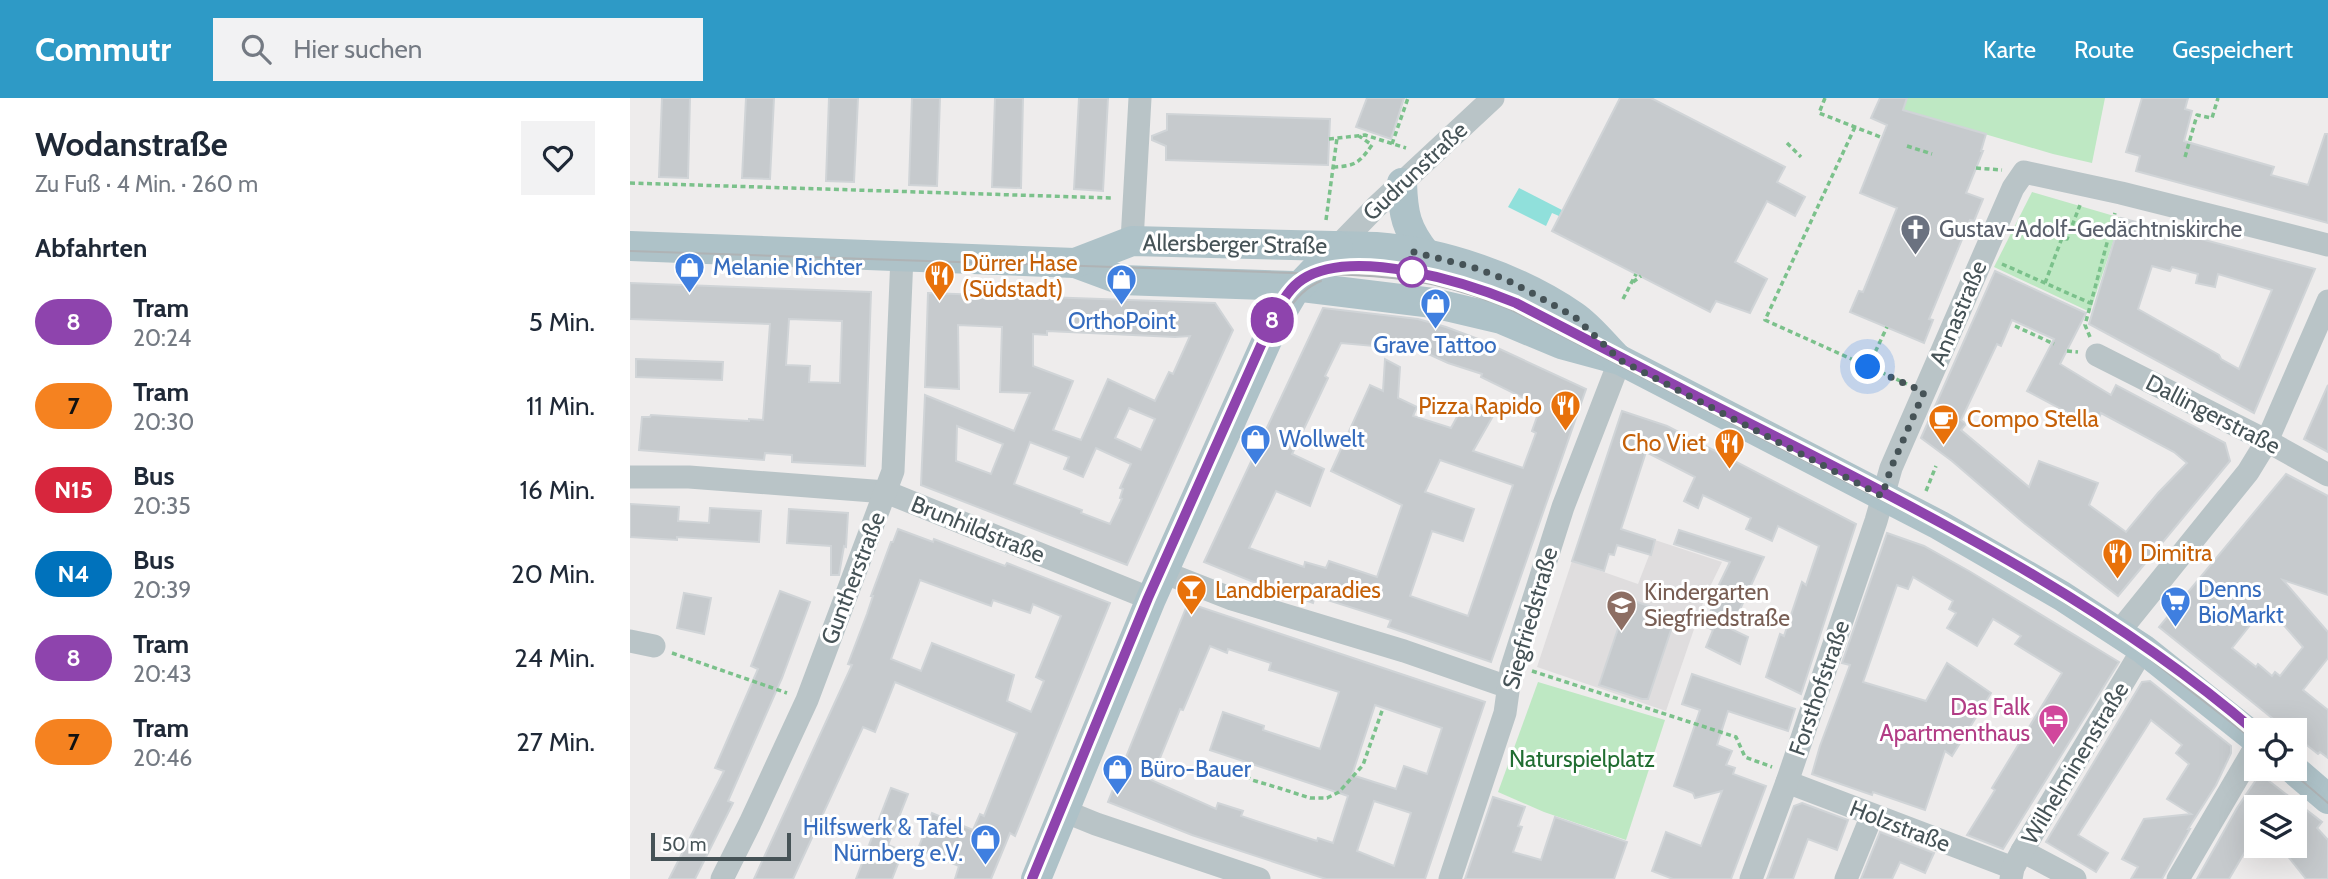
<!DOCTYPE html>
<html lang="de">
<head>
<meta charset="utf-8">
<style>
  :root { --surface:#fff; --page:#f2f2f3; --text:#1f2937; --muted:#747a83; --accent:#2e9ac6 }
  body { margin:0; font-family:Cabin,sans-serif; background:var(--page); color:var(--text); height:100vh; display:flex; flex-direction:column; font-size:26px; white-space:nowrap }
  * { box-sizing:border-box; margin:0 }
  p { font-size:23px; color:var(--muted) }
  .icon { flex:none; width:38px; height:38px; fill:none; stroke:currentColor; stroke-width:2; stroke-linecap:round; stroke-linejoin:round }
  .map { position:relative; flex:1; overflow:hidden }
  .sheet { display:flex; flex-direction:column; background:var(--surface); width:630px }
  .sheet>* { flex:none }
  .badge { padding:0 14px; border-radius:23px; font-size:24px; line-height:46px }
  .buttons { position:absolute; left:1614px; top:620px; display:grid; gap:14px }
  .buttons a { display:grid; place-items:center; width:63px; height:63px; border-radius:0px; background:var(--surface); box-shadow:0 7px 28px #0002; font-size:35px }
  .scale { position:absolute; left:21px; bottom:18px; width:140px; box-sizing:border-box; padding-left:7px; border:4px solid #465357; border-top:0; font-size:19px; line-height:24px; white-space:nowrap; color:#465357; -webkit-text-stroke:5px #fff; paint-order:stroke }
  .you { position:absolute; width:35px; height:35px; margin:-18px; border:5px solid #fff; border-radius:50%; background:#1a73e8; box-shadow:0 0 0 10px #1a73e833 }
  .map>.badge { position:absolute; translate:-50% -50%; box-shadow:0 0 0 4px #fff }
  h2 { padding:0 35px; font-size:26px; line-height:63px }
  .round { display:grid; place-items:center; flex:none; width:74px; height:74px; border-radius:0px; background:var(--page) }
  .headline { display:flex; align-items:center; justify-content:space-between; height:119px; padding:0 35px }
  h1 { font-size:33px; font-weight:800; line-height:52px }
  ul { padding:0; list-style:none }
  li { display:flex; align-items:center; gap:21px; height:84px; padding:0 35px }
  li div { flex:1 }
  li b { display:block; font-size:26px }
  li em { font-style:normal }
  li .badge { min-width:77px; font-weight:700; text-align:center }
  header { display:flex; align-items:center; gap:42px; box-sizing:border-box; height:98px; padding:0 35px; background:var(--accent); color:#fff }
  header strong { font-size:33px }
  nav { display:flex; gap:38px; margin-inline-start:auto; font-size:24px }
  .search { width:490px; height:63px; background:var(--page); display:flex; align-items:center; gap:18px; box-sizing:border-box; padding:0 24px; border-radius:0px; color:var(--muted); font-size:26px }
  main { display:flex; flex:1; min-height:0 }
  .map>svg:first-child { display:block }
</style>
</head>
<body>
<header>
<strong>Commutr</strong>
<div class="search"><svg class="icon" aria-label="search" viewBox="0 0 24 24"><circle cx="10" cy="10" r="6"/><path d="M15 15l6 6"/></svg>Hier suchen</div>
<nav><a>Karte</a><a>Route</a><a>Gespeichert</a></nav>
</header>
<main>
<section class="sheet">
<div class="headline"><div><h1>Wodanstraße</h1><p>Zu Fuß · 4 Min. · 260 m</p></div><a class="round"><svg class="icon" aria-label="heart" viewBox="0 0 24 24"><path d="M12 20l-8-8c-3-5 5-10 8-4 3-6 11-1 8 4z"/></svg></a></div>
<h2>Abfahrten</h2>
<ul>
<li><span class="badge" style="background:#8e44ad;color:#fff">8</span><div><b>Tram</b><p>20:24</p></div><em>5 Min.</em></li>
<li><span class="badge" style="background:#f58220;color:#111">7</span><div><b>Tram</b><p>20:30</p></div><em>11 Min.</em></li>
<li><span class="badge" style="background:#d7263d;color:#fff">N15</span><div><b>Bus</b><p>20:35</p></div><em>16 Min.</em></li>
<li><span class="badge" style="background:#0072bc;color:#fff">N4</span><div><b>Bus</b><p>20:39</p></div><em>20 Min.</em></li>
<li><span class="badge" style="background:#8e44ad;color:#fff">8</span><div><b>Tram</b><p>20:43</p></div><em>24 Min.</em></li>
<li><span class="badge" style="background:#f58220;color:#111">7</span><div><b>Tram</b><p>20:46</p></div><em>27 Min.</em></li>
</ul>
</section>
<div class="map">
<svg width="1698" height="781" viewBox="0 0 1698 781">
  <rect width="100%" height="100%" fill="#eeecec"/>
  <polygon fill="#dfddde" points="1025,442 1092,464 1075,499 1036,613 907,569 942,463 1008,486"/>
  <g fill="#bee8c3">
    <polygon points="1277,0 1475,0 1462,65 1423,56 1273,12"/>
    <polygon points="1402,94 1491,120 1460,214 1364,169"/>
    <polygon points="908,584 1035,622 996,742 914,714 868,694"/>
  </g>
  <polygon fill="#90e0db" points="889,90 932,112 929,118 922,115 916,128 878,109"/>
  <g fill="#c6cacd" stroke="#d0d4d7" stroke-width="2" fill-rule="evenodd">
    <polygon points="32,0 60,0 58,80 29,79"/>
    <polygon points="116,0 144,0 140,81 112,80"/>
    <polygon points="199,0 228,0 224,84 196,83"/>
    <polygon points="282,0 310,0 307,88 279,87"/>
    <polygon points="365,0 393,0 391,90 362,89"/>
    <polygon points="449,0 478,0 473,93 444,91"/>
    <polygon points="737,0 774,0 761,41 726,29"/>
    <polygon points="990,0 1021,0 1155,69 1147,84 1175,99 1165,118 1137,103 1105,164 1137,181 1120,215 1086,203 1080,214 922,133"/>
    <polygon points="1250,0 1277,0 1273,12 1356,36 1351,53 1353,53 1336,95 1353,101 1344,123 1340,122 1299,221 1303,222 1294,245 1220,214 1229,193 1233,194 1267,110 1230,95 1257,27 1241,20"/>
    <polygon points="1512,0 1558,0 1555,11 1562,13 1554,43 1644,69 1641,77 1678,87 1695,36 1698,36 1698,125 1506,73 1510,58 1496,54"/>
    <polygon points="537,16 700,21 698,67 536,62 536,48 522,42 522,38 537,32"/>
    <path d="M 1491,120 L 1685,171 L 1624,315 L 1459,226 ZM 1522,168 L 1540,173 L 1542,169 L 1568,176 L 1566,185 L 1585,189 L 1588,176 L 1642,192 L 1609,271 L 1591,261 L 1589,257 L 1508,211 Z"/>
    <path d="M 1365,173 L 1456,215 L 1430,266 L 1481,297 L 1486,287 L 1595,345 L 1600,363 L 1488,498 L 1394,425 L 1322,363 L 1291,340 ZM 1382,222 L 1424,241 L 1397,293 L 1459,326 L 1462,321 L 1467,324 L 1471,315 L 1544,354 L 1557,365 L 1528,395 L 1496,434 L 1459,407 L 1468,385 L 1409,363 L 1399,389 L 1331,332 L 1336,326 L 1331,322 L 1367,246 L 1371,248 Z"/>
    <path d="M 0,185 L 241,194 L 235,368 L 162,364 L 162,357 L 135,355 L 134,362 L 9,352 L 12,319 L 20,319 L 21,317 L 119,323 L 119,321 L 133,322 L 140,226 L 0,221 ZM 159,221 L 212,223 L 210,285 L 179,284 L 180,268 L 156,267 Z"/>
    <path d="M 298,195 L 585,205 L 603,232 L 497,467 L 291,387 L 295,297 L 384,333 L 400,295 L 370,294 L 372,229 L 328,227 L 329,291 L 295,289 ZM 417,233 L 545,239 L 560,238 L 543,276 L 539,274 L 525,303 L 478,281 L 451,342 L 423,332 L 443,283 L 403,268 L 403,236 L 417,237 ZM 499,310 L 525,321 L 511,352 L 485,340 ZM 327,328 L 373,346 L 361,376 L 326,363 ZM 400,344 L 439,359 L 434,371 L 453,379 L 466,350 L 501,366 L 490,390 L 493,391 L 490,400 L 492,401 L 480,426 L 451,415 L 452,412 L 384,386 Z"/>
    <path d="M 693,210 L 788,221 L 816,229 L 848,241 L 956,291 L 861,564 L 758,529 L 761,522 L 685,498 L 683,505 L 621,483 L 574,464 ZM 770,243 L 818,265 L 852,276 L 851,279 L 904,305 L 902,309 L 909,313 L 902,333 L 906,335 L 893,370 L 843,353 L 863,318 L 835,304 L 821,330 L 783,318 L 787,309 L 768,300 L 770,269 L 755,261 L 753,293 L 740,287 L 701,373 L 772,407 L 747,479 L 699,463 L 696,470 L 675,464 L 674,469 L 619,450 L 646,393 L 680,408 L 694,371 L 662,356 L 698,280 L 695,278 L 711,245 L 766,250 ZM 810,362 L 883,387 L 838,518 L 780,498 L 802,433 L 833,443 L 844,411 L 795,394 Z"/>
    <polygon points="6,261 93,264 92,282 6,279"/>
    <polygon points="1698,287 1698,354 1674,341"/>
    <polygon points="992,313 1037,328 1226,426 1171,596 1136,579 1150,536 1154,538 1172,484 1176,487 1189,448 1148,428 1142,443 1116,431 1121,420 1073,397 1068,410 1054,403 1065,379 1016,354 991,431 1025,442 1021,457 987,447 984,457 979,456 974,473 942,463"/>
    <path d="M 1656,376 L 1698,398 L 1698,497 L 1653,482 L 1698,534 L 1698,560 L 1673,592 L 1698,612 L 1698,660 L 1690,654 L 1688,656 L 1664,637 L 1664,632 L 1657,632 L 1529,529 ZM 1636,507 L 1673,549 L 1650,578 L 1645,574 L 1642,578 L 1628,566 L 1626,569 L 1602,550 Z"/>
    <polygon points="0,406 49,409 48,423 79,425 80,410 131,413 129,444 47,439 47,442 0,439"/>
    <polygon points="159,411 218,415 216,449 214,448 209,477 201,477 201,448 157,445"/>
    <path d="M 268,431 L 303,444 L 304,441 L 375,468 L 377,465 L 480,505 L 385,738 L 380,735 L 361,781 L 325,781 L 329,768 L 288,751 L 302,715 L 343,732 L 350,716 L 354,718 L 387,635 L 265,584 L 245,634 L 233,629 L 163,781 L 124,781 L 222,567 L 218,566 L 237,516 L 243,498 L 241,498 L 261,444 L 263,444 ZM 290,482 L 361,508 L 363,502 L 400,515 L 403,506 L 431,518 L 406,579 L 414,583 L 401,614 L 377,603 L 384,577 L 302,545 L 291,573 L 261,561 Z"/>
    <polygon points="1049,432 1134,459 1101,531 1118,539 1110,566 1076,549 1083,532 1073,527 1085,505 1081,503 1100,464 1044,446"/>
    <polygon points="1257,435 1294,448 1339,473 1489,564 1373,751 1337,737 1365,692 1362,690 1432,575 1385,546 1391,538 1363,521 1347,548 1317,530 1326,515 1319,511 1323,503 1283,479 1278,491 1267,487 1233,584 1296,603 1317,565 1361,595 1322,658 1315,653 1295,712 1243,694 1242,697 1182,676 1190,648 1220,567 1212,565"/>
    <polygon points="150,493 180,504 152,580 98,703 103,705 65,781 39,781 94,673 85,670 128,571 121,568"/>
    <polygon points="54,495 81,500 74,536 47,530"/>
    <polygon points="998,501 1046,517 1018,601 1012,601 969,587"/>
    <path d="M 558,505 L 855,604 L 795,781 L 696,781 L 562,737 L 478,704 ZM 580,548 L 597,555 L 598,551 L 641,565 L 639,572 L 709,594 L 690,651 L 633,632 L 634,628 L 593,614 L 580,652 L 718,698 L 703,745 L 688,740 L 687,743 L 611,718 L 613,713 L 588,705 L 586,711 L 521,682 L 550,611 L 553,612 ZM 745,607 L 812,630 L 797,676 L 774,668 L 766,691 L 722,677 ZM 744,703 L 781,715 L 764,768 L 727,753 Z"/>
    <polygon points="1062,576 1165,611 1158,633 1098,613 1087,647 1102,653 1096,667 1105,670 1103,676 1136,688 1101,781 1043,781 1022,773 1036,734 1071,748 1092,693 1065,700 1063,695 1044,688 1070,612 1052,606"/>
    <polygon points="1520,583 1601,648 1601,655 1586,687 1558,731 1560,731 1532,781 1501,781 1508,769 1492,761 1514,721 1561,716 1537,701 1559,666 1546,655 1552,647 1521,622 1448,737 1478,755 1466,774 1416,744 1512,584"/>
    <polygon points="1630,676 1692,724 1687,730 1698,742 1698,781 1676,781 1649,747 1664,747 1664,709 1626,709 1626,735 1599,781 1567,781 1607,710"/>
    <polygon points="261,690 278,696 258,747 273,753 262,781 226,781"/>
    <polygon points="863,699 895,709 888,728 892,729 883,754 911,762 925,719 997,744 984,781 835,781"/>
    <polygon points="1172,705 1218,722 1207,752 1178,741 1163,781 1137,781 1164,708"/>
    <polygon points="1250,734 1304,755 1295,775 1270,764 1262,781 1231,781"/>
  </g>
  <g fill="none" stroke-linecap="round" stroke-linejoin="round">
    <g stroke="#7bc18b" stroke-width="3.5" stroke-dasharray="5 3.5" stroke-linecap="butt">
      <polyline points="1195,0 1189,15 1253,40"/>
      <polyline points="1225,29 1135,222 1277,286"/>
      <polyline points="699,41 735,37 776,50"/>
      <polyline points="1157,45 1171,59"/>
      <polyline points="762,46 778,0"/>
      <polyline points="1277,48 1302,56"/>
      <polyline points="1555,59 1567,17 1582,20 1588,0"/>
      <path d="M 703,69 C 726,68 729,65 742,47 L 729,38"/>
      <polyline points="1346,70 1372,72"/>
      <polyline points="0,85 482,100 482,102"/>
      <polyline points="696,122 707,40"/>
      <polyline points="1372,166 1460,205"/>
      <polyline points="1003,184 1011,178"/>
      <polyline points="1415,185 1432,140 1437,141 1450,107"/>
      <polyline points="993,201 1006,176"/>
      <polyline points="1385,228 1424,246"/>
      <polyline points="1460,239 1455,227 1485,115"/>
      <polyline points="1437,253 1448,254"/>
      <polyline points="1238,269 1257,229"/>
      <polyline points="1296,393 1306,368"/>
      <polyline points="42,555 157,595"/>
      <polyline points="902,573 1106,639 1115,659 1142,669"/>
      <polyline points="609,673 622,682 649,690 680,700 697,700 709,694 733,667 753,610"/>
    </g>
    <g stroke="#b9c4c7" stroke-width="23">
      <polyline points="502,143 510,0"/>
      <polyline points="708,148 746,109 863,0"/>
      <polyline points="1467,257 1637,343 1698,377"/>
      <polyline points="0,379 59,379 256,394 521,501"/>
      <polyline points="533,474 602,501 774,553 878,589"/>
      <polyline points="1488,535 1618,374 1637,343 1698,203"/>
      <polyline points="0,543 24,548"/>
      <polyline points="1157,684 1383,770"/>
      <polyline points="434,713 466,726 629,781"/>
      <polyline points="1392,753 1445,781"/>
      <polyline points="92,781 120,725 177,602 263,373 272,158"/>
      <polyline points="820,781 875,615 881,572 933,409 990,262"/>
      <polyline points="1121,781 1157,684 1246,423 1261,370 1383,90 1394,74 1491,95 1698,147"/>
      <polyline points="1216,781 1242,717"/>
      <polyline points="1381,781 1383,770 1392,753 1513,551"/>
      <polyline points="1548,781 1626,648"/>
    </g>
    <g stroke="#aec2c8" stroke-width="30">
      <path d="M 772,85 C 773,116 776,131 796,156"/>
      <polyline points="0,148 445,165 491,182 664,188 803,205 871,221 931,246 990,262 1309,427 1432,498 1513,551 1626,641"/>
      <path d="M 445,165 L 502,143 L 746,149 C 813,154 889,180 944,218 C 960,229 973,246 987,260"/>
      <polyline points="1662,670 1698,701"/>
      <polyline points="406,781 521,501 643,229 663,195 708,148"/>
    </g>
    <g stroke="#afb3b5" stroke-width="2">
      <path d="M 0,153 L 722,177 C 782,179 826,189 882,212 L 1330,442 L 1429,501 L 1511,554 L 1626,644"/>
      <path d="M 656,215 C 665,201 676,189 691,183"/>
      <polyline points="1657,670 1698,705"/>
      <path d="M 402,781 L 532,467 L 644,218 C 654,199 664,186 684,175"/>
    </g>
  </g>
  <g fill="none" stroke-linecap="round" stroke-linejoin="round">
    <defs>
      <path id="line" d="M 402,781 L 518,500 L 644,218 C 652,204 659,190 673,181 C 723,149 835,184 886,205 C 979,253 1071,301 1164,348 C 1325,430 1488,515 1626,634"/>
    </defs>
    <use href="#line" stroke="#fff" stroke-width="16"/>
    <use href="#line" stroke="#8e44ad" stroke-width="10"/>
    <polyline stroke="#465357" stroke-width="7" stroke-dasharray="0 12.6" points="782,174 780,153 842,169 875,181 900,194 945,219 990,262 1252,398 1261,370 1294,294 1238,269"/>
  </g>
  <defs>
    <symbol id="church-pin" viewBox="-11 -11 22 30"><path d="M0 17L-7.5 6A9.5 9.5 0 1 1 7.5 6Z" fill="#6b7280" stroke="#fff"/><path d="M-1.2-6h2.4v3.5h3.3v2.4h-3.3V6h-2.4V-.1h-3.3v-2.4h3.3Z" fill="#fff"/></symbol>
    <symbol id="shop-pin" viewBox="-11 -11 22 30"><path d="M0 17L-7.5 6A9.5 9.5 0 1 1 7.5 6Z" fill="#3f7fe0" stroke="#fff"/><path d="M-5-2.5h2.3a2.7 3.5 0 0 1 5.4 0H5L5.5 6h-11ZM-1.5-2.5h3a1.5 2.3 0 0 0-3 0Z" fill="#fff"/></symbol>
    <symbol id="restaurant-pin" viewBox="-11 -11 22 30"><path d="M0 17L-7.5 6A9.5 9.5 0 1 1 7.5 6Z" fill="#e8710a" stroke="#fff"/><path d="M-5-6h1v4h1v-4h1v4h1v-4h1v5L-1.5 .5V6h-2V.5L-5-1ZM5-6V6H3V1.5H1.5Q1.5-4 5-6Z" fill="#fff"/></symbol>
    <symbol id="cafe-pin" viewBox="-11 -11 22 30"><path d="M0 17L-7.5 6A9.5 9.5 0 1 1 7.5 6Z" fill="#e8710a" stroke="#fff"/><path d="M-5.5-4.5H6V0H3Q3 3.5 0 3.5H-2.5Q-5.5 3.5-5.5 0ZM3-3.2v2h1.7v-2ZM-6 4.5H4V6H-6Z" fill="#fff"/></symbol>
    <symbol id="bar-pin" viewBox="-11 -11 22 30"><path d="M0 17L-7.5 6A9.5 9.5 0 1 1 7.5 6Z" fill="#e8710a" stroke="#fff"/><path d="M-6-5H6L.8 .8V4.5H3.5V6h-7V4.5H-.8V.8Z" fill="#fff"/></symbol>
    <symbol id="supermarket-pin" viewBox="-11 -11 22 30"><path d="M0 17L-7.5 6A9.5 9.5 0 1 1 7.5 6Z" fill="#3f7fe0" stroke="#fff"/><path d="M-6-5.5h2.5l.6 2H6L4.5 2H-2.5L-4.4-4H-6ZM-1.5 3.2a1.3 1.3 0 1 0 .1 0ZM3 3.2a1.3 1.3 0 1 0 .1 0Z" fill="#fff"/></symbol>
    <symbol id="school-pin" viewBox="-11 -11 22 30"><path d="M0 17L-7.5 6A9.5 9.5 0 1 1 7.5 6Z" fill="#8d6e63" stroke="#fff"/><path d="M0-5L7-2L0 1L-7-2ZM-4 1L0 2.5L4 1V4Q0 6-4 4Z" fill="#fff"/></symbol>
    <symbol id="hotel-pin" viewBox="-11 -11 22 30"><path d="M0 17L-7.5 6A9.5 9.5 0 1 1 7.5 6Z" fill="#d1479c" stroke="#fff"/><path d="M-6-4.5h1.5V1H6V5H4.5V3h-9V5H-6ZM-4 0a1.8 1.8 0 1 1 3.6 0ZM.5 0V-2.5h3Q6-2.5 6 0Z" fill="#fff"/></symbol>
  </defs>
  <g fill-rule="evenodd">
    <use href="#church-pin" x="1268" y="114" width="35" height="47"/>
    <use href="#shop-pin" x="42" y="152" width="35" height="47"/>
    <use href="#restaurant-pin" x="292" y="160" width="35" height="47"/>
    <use href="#shop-pin" x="474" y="164" width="35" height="47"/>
    <use href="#shop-pin" x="788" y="188" width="35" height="47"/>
    <use href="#restaurant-pin" x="918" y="290" width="35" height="47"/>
    <use href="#cafe-pin" x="1296" y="304" width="35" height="47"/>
    <use href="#shop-pin" x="608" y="324" width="35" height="47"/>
    <use href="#restaurant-pin" x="1082" y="328" width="35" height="47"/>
    <use href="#restaurant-pin" x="1470" y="438" width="35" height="47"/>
    <use href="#bar-pin" x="544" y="474" width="35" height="47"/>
    <use href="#supermarket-pin" x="1528" y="486" width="35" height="47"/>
    <use href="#school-pin" x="974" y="490" width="35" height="47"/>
    <use href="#hotel-pin" x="1406" y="604" width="35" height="47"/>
    <use href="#shop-pin" x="470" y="654" width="35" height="47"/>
    <use href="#shop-pin" x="338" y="724" width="35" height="47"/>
  </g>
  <circle fill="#fff" stroke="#8e44ad" stroke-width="3.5" cx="782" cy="174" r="14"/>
  <g text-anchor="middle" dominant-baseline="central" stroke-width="6" stroke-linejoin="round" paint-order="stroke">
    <g font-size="23" fill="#465357" stroke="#fff">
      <text transform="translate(785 73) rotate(-43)">Gudrunstraße</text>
      <text transform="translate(605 146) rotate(1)">Allersberger Straße</text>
      <text transform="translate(1328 215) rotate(-67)">Annastraße</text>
      <text transform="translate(1583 316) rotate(27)">Dallingerstraße</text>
      <text transform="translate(348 431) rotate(22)">Brunhildstraße</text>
      <text transform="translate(223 480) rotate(-69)">Guntherstraße</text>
      <text transform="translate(900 520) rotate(-74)">Siegfriedstraße</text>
      <text transform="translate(1189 590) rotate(-71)">Forsthofstraße</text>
      <text transform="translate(1445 665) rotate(-59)">Wilhelminenstraße</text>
      <text transform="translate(1270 728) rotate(21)">Holzstraße</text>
    </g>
    <g font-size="23" fill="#5b616d" stroke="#fff" text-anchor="start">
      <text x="1309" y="131">Gustav-Adolf-Gedächtniskirche</text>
    </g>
    <g font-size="23" fill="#c56008" stroke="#fff" text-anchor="start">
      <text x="332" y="165">Dürrer Hase<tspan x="332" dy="26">(Südstadt)</tspan></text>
      <text x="912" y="308" text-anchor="end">Pizza Rapido</text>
      <text x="1337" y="321">Compo Stella</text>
      <text x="1076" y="345" text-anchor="end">Cho Viet</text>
      <text x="1510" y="455">Dimitra</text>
      <text x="585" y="492">Landbierparadies</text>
    </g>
    <g font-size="23" fill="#366cbe" stroke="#fff" text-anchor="start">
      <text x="83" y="169">Melanie Richter</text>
      <text x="492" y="223" text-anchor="middle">OrthoPoint</text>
      <text x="805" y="247" text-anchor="middle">Grave Tattoo</text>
      <text x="649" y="341">Wollwelt</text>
      <text x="1568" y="491">Denns<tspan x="1568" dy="26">BioMarkt</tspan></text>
      <text x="510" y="671">Büro-Bauer</text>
      <text x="333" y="729" text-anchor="end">Hilfswerk &amp; Tafel<tspan x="333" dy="26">Nürnberg e.V.</tspan></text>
    </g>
    <g font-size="23" fill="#785e54" stroke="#fff" text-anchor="start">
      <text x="1014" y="494">Kindergarten<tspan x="1014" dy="26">Siegfriedstraße</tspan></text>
    </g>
    <g font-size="23" fill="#b23c85" stroke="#fff" text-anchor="end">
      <text x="1400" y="609">Das Falk<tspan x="1400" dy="26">Apartmenthaus</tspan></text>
    </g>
    <g font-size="23" fill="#216e32" stroke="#fff">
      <text x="952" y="661">Naturspielplatz</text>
    </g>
  </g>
</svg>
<div class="buttons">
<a><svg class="icon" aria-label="locate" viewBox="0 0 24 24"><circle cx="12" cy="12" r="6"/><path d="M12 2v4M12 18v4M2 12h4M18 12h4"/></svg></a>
<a><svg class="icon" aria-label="layers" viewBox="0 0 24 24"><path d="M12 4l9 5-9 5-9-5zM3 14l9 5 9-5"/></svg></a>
</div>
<div class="scale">50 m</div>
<div class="you" style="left:1238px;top:269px"></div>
<b class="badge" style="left:642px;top:222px;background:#8e44ad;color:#fff">8</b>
</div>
</main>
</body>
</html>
